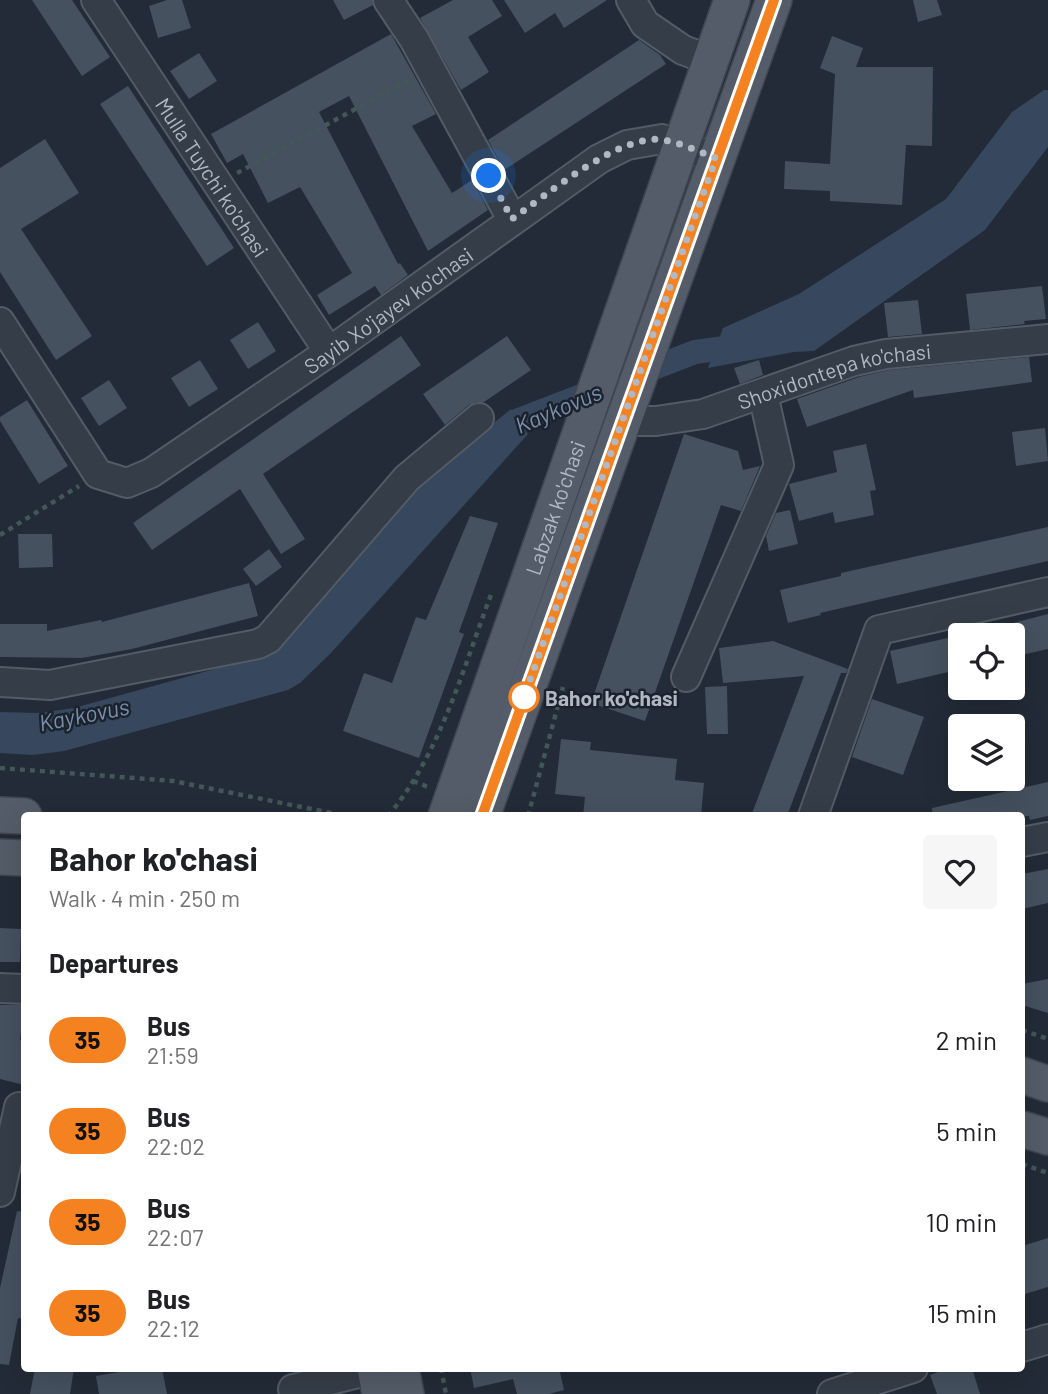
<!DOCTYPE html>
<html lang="en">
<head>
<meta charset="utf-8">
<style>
  :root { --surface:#fff; --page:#f6f6f6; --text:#202124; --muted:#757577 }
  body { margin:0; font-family:Barlow,sans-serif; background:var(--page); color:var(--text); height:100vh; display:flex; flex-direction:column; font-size:26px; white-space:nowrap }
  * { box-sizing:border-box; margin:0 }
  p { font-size:23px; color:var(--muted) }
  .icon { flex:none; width:38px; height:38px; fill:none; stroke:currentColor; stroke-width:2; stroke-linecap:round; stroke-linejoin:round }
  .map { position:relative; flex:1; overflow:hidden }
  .panel { position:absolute; left:21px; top:812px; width:1004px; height:560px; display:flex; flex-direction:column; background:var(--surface); border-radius:7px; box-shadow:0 7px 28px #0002 }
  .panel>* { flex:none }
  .badge { padding:0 14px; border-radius:23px; font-size:24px; line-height:46px }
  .tools { position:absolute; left:948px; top:623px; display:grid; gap:14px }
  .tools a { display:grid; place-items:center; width:77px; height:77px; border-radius:7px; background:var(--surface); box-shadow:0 7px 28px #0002; font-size:35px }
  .you { position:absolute; width:35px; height:35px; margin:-18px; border:5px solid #fff; border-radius:50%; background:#1a73e8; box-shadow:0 0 0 10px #1a73e833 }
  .map>.badge { position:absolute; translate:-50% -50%; box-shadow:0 0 0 4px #fff }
  h2 { padding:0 28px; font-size:26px; line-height:63px }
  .round { display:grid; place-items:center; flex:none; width:74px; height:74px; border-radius:7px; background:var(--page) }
  .head { display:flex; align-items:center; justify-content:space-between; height:119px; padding:0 28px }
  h1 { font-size:33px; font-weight:700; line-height:52px }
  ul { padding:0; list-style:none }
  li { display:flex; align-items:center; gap:21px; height:91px; padding:0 28px }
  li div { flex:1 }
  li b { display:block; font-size:26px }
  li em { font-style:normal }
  li .badge { min-width:77px; font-weight:700; text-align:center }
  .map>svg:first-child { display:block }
</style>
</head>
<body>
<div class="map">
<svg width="1048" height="1394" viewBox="0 0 1048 1394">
  <rect width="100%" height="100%" fill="#222b37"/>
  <g fill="#36475e">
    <polygon points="1044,90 1048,90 1048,147 985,230 814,351 794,352 708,368 723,328 799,294 946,199 1012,112"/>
    <polygon points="511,409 528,434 331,653 300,683 288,690 64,751 33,755 0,753 0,712 39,713 74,708 269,654 294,633 427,477"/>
  </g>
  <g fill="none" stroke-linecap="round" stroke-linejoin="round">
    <polyline stroke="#36475e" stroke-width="24" points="493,442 519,420 695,352 747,345"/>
  </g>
  <g fill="#45515f">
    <polygon points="32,0 72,0 110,57 82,76"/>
    <polygon points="167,0 182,0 191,28 158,38 149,6"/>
    <polygon points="333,0 372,0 373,5 344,20"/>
    <polygon points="453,0 492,0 502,16 468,37 489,72 461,90 420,18"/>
    <polygon points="504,0 607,0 564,28 555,13 525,33"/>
    <polygon points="913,0 937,0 942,15 918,22"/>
    <polygon points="391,34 436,114 412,126 452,193 472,180 488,210 428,251 349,96 319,112 398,264 400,263 408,275 381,295 375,286 329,315 317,295 352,273 300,187 268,203 243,154 227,163 211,134"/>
    <polygon points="832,36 863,48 856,67 933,67 932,146 906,145 902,205 830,201 830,191 784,189 785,161 830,164 835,74 820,68"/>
    <polygon points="639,40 660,55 666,64 504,170 488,140"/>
    <polygon points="199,53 217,81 189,99 170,71"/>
    <polygon points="128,86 234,248 207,266 100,104"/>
    <polygon points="45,139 79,193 21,229 92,336 56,360 0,272 0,168"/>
    <polygon points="1042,286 1046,319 1024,321 1025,324 970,330 966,294"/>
    <polygon points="918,300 922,334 888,337 884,303"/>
    <polygon points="258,322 276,351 248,369 230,340"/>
    <polygon points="401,336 421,365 263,474 305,539 281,554 240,489 152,550 133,523"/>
    <polygon points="507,336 531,370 484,402 476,402 469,405 445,425 423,394"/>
    <polygon points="1029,357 1032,382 914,398 913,390 807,427 797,399 859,377 889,370"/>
    <polygon points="200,360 218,389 189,407 171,378"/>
    <polygon points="759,360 763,375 740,384 734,368"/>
    <polygon points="109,380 127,408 99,426 81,398"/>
    <polygon points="27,400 68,466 39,484 0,421 0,417"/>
    <polygon points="1045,428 1048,461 1016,466 1012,432"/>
    <polygon points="684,434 738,451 743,470 760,466 741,511 721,505 645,721 591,703"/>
    <polygon points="866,444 876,490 870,491 874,515 835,523 833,512 799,521 789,484 837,472 833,451"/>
    <polygon points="790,510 798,544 769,551 766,536 776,513"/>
    <polygon points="470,516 498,523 459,632 464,634 419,758 343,731 364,673 392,683 416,617 426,620"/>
    <polygon points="1048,527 1048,561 820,613 821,615 788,623 780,590 841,576 841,573"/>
    <polygon points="18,534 52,534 53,567 19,568"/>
    <polygon points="269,549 282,567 256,586 243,569"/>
    <polygon points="249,583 258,616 132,649 82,658 0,657 0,624 47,624 47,631 101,620 102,622"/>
    <polygon points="1048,614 1048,649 1013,657 1013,623"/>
    <polygon points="961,635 961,669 897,684 890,651"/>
    <polygon points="773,641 848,669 846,673 841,673 787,816 751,816 804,676 723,683 719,648"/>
    <polygon points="727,686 728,734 707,734 705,687"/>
    <polygon points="872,699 924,717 903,775 852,757"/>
    <polygon points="561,739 591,742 590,750 677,759 675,780 704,783 701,816 583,816 585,797 555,794"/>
    <polygon points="1048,782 1048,816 1030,820 1029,816 933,816 932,808"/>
    <polygon points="1048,869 1048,903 1022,909 1022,874"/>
    <polygon points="0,928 21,929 20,962 0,962"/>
    <polygon points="1048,979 1048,1013 1022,1005 1022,984"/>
    <polygon points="0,1005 24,1005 20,1040 24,1041 24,1085 0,1079"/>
    <polygon points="17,1211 24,1212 24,1319 18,1318 9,1365 0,1364 0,1288"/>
    <polygon points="1048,1238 1048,1287 1022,1295 1022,1246"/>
    <polygon points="35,1368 74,1368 70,1394 30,1394"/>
    <polygon points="143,1368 162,1368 167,1394 99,1394 96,1376"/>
    <polygon points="470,1368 559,1368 564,1390 549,1394 517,1394 513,1379 474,1388"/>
    <polygon points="949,1368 972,1368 980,1394 937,1394 930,1375"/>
  </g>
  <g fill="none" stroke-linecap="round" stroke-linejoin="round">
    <defs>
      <g id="minor">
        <path id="s1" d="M 96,0 L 329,352"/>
        <polyline points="388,0 414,39 512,219"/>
        <polyline points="631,0 645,24 683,50 710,60"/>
        <path id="s2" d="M 0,322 L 98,474 L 127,483 L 151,473 L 329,352 L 599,159 L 627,145 L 662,139 L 716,158"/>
        <path id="s3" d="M 622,421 L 656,421 L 703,414 L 854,361 L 886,354 L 1048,339"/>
        <polyline points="686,677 779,465 763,394"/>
        <polyline points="0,682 50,685 258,644 268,639 407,478 479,418"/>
        <polyline points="813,816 879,630 1048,592"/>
        <polyline points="1022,842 1048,837"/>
        <polyline points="0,988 24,989"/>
        <polyline points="0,1192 19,1107"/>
        <polyline points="1022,1347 1048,1339"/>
        <polyline points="293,1389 375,1369"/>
        <polyline points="832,1394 913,1368"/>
      </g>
      <g id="major">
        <polyline points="0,815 24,816"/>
        <path id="s4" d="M 446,816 L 732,0"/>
        <polyline points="482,816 774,0"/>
        <polyline points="0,857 24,858"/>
        <polyline points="1022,1075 1048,1084"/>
        <polyline points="1022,1129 1048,1137"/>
        <polyline points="375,1368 380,1394"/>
        <polyline points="401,1368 406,1394"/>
      </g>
    </defs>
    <use href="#minor" stroke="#535b66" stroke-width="32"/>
    <use href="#major" stroke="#3f4651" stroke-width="38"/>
    <g stroke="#435658" stroke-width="4.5" stroke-dasharray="5 5" stroke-linecap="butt">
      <polyline points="237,173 411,79"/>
      <polyline points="0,535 79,486"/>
      <polyline points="0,768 173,781 346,816"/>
      <polyline points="413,781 428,787"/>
      <path d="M 388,816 C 441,753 463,668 492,592"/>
      <polyline points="528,816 563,687"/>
      <polyline points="1022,1030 1048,1039"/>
      <polyline points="1022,1164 1048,1173"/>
      <polyline points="441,1368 446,1394"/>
    </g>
    <use href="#minor" stroke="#353d48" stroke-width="28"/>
    <use href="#major" stroke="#535c68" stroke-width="35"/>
  </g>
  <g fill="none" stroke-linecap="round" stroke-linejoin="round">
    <defs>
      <polyline id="line" points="482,816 774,0"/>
    </defs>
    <use href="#line" stroke="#fff" stroke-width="16"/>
    <use href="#line" stroke="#f58220" stroke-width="10"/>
    <path stroke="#b0b8c4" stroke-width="7" stroke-dasharray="0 12.6" d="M 489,176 L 512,219 C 547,195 621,132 664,140 C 682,143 699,152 716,158 L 524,697"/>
  </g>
  <circle fill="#fff" stroke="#f58220" stroke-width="3.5" cx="524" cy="697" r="14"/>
  <g text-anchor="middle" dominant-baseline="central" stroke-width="5" stroke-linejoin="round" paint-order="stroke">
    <g font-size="21" fill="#b0b8c4" stroke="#1b222d">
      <text stroke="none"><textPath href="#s1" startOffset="212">Mulla Tuychi ko'chasi</textPath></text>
      <text stroke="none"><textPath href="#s2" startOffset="525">Sayib Xo'jayev ko'chasi</textPath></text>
      <text stroke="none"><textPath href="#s3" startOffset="219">Shoxidontepa ko'chasi</textPath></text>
      <text stroke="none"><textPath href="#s4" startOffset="327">Labzak ko'chasi</textPath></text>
    </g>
    <g font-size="21" font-weight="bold" fill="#b0b8c4" stroke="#1b222d" text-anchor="start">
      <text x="545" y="697">Bahor ko'chasi</text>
    </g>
    <g font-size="23" font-style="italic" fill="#798fab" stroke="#1b222d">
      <text transform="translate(558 408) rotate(-23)">Kaykovus</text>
      <text transform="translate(84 714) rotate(-11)">Kaykovus</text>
    </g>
  </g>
</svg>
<div class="tools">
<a><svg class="icon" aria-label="locate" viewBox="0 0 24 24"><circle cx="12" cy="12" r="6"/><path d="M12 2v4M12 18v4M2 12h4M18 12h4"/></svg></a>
<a><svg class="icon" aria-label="layers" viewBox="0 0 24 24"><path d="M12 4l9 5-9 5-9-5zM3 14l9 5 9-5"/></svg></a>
</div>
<div class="you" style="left:489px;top:176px"></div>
<section class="panel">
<div class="head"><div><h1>Bahor ko'chasi</h1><p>Walk · 4 min · 250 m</p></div><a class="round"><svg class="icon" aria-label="heart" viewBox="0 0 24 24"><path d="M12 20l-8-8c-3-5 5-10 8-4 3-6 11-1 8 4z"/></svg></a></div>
<h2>Departures</h2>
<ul>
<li><span class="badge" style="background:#f58220;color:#111">35</span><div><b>Bus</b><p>21:59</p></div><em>2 min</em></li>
<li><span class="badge" style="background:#f58220;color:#111">35</span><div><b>Bus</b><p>22:02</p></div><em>5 min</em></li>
<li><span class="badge" style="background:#f58220;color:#111">35</span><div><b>Bus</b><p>22:07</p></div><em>10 min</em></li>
<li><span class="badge" style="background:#f58220;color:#111">35</span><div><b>Bus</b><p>22:12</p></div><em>15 min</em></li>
</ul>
</section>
</div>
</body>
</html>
